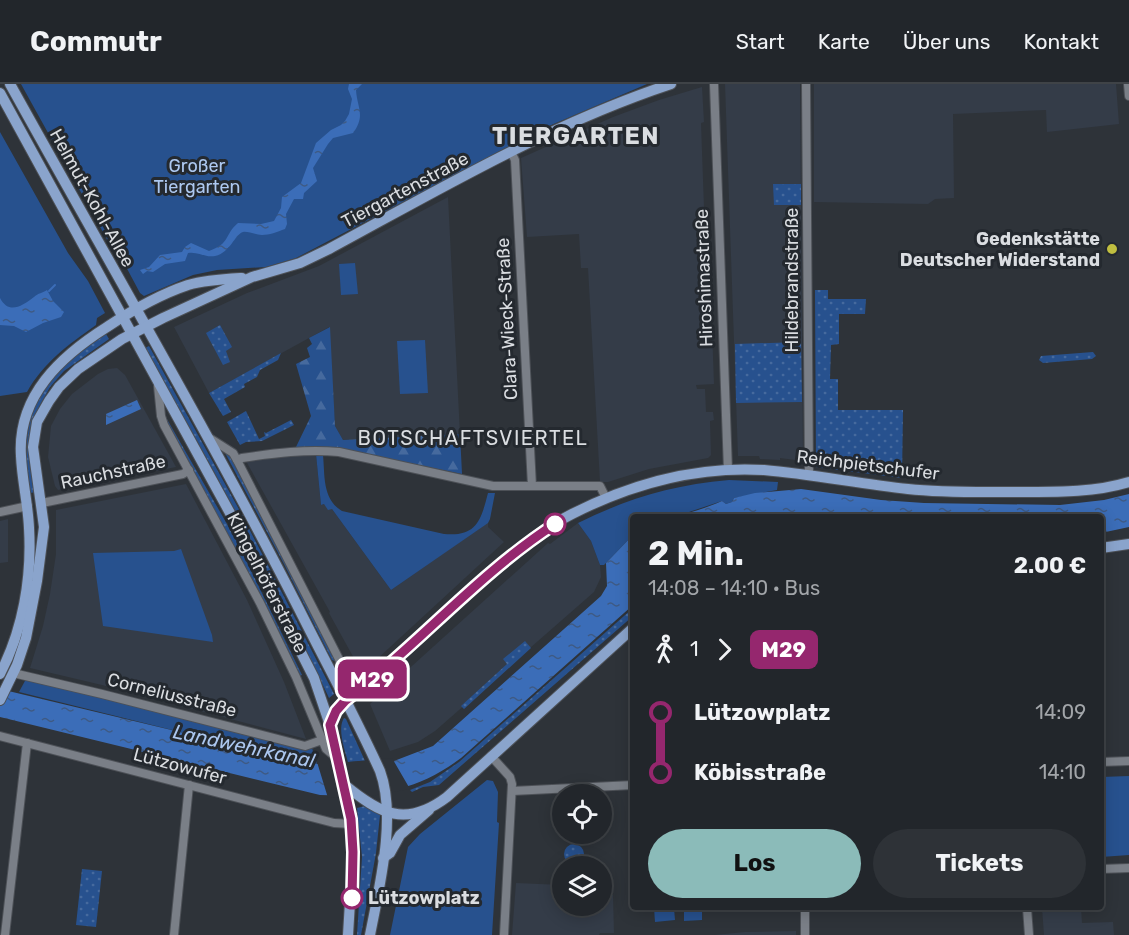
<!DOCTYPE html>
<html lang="de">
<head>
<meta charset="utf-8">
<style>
  :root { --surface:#22262b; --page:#2e3237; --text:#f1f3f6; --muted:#a2a5a9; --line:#3f4347; --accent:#8bbbb9 }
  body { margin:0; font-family:Rubik,sans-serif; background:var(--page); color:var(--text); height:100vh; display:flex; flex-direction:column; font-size:22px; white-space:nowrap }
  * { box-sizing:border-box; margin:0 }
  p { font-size:20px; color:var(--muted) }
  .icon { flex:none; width:33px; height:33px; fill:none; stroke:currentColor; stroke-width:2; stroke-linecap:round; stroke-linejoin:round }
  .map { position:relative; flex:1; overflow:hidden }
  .details { position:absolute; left:630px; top:430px; width:474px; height:396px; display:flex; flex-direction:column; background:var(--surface); border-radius:6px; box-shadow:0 3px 15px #0003,0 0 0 2px var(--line) }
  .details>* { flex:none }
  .badge { padding:0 12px; border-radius:9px; font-size:21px; line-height:39px }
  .buttons { position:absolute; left:552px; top:700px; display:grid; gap:12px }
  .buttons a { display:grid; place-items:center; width:60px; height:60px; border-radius:50%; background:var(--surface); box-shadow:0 3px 15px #0003,0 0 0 2px var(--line); font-size:30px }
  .map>.badge { position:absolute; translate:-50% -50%; box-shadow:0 0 0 3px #fff }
  .legs { display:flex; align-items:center; gap:9px; height:66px; padding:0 18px; font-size:20px }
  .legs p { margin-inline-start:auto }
  .head { display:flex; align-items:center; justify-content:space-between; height:102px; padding:0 18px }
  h1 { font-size:33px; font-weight:700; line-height:45px }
  .cta { display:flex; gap:12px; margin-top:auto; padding:12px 18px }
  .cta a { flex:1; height:69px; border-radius:36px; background:var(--accent); color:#111; font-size:24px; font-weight:700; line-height:69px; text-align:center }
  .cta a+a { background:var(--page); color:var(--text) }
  ul { padding:0 18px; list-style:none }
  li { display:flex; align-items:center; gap:21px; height:60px; font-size:22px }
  li i { display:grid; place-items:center; width:9px; height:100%; margin:0 8px; background:currentColor }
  li i::after { content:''; width:15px; height:15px; margin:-8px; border:4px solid; border-radius:50%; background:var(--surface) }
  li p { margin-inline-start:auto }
  li:first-child i { background:linear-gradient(#0000 50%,currentColor 0) }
  li:last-child i { background:linear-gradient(currentColor 50%,#0000 0) }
  header { display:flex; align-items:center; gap:36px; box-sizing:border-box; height:84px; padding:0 30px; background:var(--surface); border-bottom:2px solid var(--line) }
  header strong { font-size:28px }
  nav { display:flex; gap:33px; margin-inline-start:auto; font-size:21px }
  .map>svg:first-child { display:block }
</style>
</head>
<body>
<header>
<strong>Commutr</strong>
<nav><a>Start</a><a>Karte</a><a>Über uns</a><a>Kontakt</a></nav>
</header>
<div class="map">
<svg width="1129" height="851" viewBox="0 0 1129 851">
  <defs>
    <pattern id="grass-dots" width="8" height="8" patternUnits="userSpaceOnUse" patternTransform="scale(1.5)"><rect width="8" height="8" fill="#27518e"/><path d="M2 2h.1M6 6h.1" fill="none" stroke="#466a9e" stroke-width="1.8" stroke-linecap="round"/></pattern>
    <pattern id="forest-firs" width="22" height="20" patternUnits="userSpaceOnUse" patternTransform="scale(1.5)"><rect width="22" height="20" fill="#27518e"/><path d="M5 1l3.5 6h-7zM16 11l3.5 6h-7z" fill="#466a9e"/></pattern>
    <pattern id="water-ripples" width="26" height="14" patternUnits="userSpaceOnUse" patternTransform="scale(1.5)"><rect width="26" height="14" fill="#3b6db8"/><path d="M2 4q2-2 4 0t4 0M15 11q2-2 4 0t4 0" fill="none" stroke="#3e5a84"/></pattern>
  </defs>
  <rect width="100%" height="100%" fill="#2e3339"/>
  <g fill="#343c48">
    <polygon points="725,0 800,0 803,377 780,374 780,376 760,375 759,372 738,372"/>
    <polygon points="814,0 1116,0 1119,40 1047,48 1046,26 953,30 954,114 935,115 928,120 814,118"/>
    <polygon points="702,3 704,38 701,39 704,124 706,124 708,151 704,151 705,172 703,173 706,239 706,245 712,245 714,300 696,301 697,305 705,305 706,328 713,328 714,336 710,337 711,371 708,374 649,385 608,398 600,398 588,184 581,184 579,150 527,153 521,74 613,33 659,16"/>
    <polygon points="448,113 460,350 343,356 335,342 329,243 209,309 174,243 247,209 319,182"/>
    <polygon points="117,284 125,291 176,383 58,406 55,402 48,373 51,342 60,325 72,310 98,290 108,285"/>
    <polygon points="316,370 321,421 324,420 332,425 391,506 488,438 488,443 504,458 363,588 361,587 329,529 330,528 246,377 285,372"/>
    <polygon points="186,400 247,516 284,598 306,655 102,601 30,584 43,542 50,510 56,470 56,426"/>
    <polygon points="8,435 8,478 0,479 0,437"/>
    <polygon points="578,439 591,457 600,481 601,493 594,508 435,647 418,658 390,667 370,620 548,459 550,460"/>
    <polygon points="516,799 562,801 562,822 602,822 602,810 613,811 614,849 600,849 599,851 512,851"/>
    <polygon points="1042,824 1081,824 1082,839 1113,838 1114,851 1044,851"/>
    <polygon points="796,847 796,851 714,851 745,848"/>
  </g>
  <g fill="url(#grass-dots)">
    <polygon points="773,100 801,100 801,121 774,121"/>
    <polygon points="815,206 828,206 828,215 866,215 865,230 839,230 839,260 831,261 830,295 838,295 838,326 903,326 902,394 816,383"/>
    <polygon points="220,241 232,263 226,267 230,278 223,281 206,249"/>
    <path d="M 106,250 L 109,255 L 64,287 L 50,303 L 40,321 L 33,338 L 36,408 L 30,409 C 18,326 38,296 106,250 Z"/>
    <polygon points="801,258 802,318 736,319 735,260"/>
    <path d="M 149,262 L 241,429 L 334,610 L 329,614 C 274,494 210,379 145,264 Z"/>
    <polygon points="1093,268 1096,272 1092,275 1043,279 1039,276 1041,272"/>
    <polygon points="281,269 278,276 260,286 257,293 244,300 245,303 224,315 231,328 223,332 209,309"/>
    <polygon points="246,327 259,355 265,352 264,348 266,349 291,336 294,341 262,357 246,358 240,361 227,338"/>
    <polygon points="164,330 235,454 302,591 299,592 244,480 167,339"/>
    <polygon points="223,365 229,370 336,576 335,577 332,576 284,480"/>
    <polygon points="633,524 633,532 439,701 423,703 412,708 410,706 430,698 459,678"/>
    <polygon points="525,557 531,564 464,625 461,622 507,580 503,575"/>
    <path d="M 344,634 L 346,635 L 365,677 L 348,678 C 345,666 337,645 344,634 Z"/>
    <polygon points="365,722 380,731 376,769 361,851 357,851 362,773 357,724"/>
    <circle cx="574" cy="770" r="10"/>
    <polygon points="82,785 102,787 96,843 76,841"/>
  </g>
  <polygon fill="url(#forest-firs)" points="330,243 335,342 343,356 460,350 462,390 335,364 296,363 311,332 296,280 310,273 307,264 312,260 309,254"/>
  <g fill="#27518e">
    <polygon points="21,0 647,0 542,45 296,174 266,183 217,186 193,191 144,212 140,209 124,179 109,159"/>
    <path d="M 0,48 L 68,169 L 88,197 L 105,229 L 97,234 L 96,241 C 68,261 44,278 27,308 L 0,312 Z"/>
    <polygon points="355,179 358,210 341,211 339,180"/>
    <polygon points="425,256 428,309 400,310 397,257"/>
    <path d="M 316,370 L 323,371 C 325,391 322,415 342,427 L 444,450 C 477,453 481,436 488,409 L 495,409 L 490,435 L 488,439 L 391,506 L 332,425 L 328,426 L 324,420 L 321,421 Z"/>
    <path d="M 729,396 L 778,398 L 777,406 L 734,414 L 732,418 L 726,420 L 722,417 L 674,433 L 633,434 L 633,451 L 604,481 L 600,481 L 591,457 L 578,439 C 629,414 672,401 729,396 Z"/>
    <polygon points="181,465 212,551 213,558 103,542 93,469 174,467"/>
    <polygon points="26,595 312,664 317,680 265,669 19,608"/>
    <polygon points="1129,692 1129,771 1101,773 1101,693"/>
    <polygon points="487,696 493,697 498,708 497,738 499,739 492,851 390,851 408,763 420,750"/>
    <polygon points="654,824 674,824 675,836 655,838"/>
    <polygon points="684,824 702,824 702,836 684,837"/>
  </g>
  <g fill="url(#water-ripples)">
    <path d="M 349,0 L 362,0 L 356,6 C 357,24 366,31 353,49 L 333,54 L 328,60 L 313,84 L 317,97 L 304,109 L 303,115 L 294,115 L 286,130 L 287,140 L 285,145 C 277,148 269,151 262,151 C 256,151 248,147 243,148 C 235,150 230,169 215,172 C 205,174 198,167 188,169 L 185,177 L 165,180 L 153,188 L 147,187 L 143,190 L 140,186 L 149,183 L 160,171 L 182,168 L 185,163 L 191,159 L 209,167 C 231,159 224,151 238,139 L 261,140 L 274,137 L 281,124 L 282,113 L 301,99 L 316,59 L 331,46 L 341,41 L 345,37 L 349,30 L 352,15 L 348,5 Z"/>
    <path d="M 47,206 L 53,217 L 64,228 L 61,233 L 43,239 L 26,248 L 14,242 L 0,241 L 0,214 C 9,231 22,222 34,213 C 38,209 43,209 47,206 Z"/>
    <polygon points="137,316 141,325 106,341 106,330"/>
    <path d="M 801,405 L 881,416 L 924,419 L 1060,421 L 1104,416 L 1129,410 L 1129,443 L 1101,449 L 1101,434 L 674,434 C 690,428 707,424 722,417 L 726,420 L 732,418 L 734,414 L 755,409 Z"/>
    <path d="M 633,451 L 633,521 L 461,674 C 416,708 375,713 320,711 L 0,633 L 0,605 L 288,674 L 317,680 L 354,680 L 394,677 L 433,662 L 601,512 L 607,502 L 606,479 Z"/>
  </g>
  <polygon fill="#2e3339" points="392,674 410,705 366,713 328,714 317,678 348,678"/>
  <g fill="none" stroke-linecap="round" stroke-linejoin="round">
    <polyline stroke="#3b6db8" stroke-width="2" points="49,207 55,201"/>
    <defs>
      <g id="minor">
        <polyline points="714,0 728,386"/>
        <polyline points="806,0 809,392"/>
        <polyline points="1128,0 1129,12"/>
        <polyline points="511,68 515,76 532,402"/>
        <polyline points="158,302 161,332 164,341 260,519 296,593 326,665 339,676"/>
        <polyline points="208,353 233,369 237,376 340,577 337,599"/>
        <path d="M 237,376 L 242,374 C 275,369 306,365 339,368 L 493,402 L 600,402 L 606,414"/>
        <polyline points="42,419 183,390 189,386"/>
        <polyline points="0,428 28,422"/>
        <polyline points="13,589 102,610 305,662 322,656"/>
        <polyline points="0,652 334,739 352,740"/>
        <polyline points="491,672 510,693 512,700 504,851"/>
        <polyline points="1101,678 1129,677"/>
        <polyline points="512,707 633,701"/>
        <polyline points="1101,785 1129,784"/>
        <polyline points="805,824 805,851"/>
        <polyline points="1027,824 1029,851"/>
        <polyline points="5,851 27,659"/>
        <polyline points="174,851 189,701"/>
      </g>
      <g id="major">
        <path d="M 10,0 C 107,175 208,347 299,525 C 326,579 355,632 380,687 C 397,733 379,804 370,851"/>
        <polyline points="0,9 236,440 314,594 333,650 351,735 353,768 348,851"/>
        <polyline points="1101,464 1129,460"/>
        <path d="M 0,590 C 23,546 32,494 29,444 C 28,420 22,396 21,372 C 17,312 61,272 107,243 C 131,227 161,210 188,201 C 206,196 225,195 242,194"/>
        <path d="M 0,616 L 17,581 L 26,554 L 37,497 L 44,443 L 33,363 L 37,338 L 49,317 L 59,303 L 78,285 L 122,255 L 163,234 L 252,193 L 300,179 L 329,165 C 440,105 550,40 671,0"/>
        <path d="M 330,641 L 335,627 L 345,617 C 398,577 444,528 495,485 C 519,465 544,444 572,430 C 631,400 697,382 764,386 C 812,390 860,400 908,405 C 944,409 981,408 1017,408 C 1054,408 1093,409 1129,398"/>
        <path d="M 345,701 C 380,730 406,744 447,713 L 633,544"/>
        <polyline points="383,774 390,769 400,751 429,726"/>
      </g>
    </defs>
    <use href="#minor" stroke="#4d5157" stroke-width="10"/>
    <use href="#major" stroke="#4d5157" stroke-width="12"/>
    <use href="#minor" stroke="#7a7f87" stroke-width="8"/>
    <use href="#major" stroke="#8aa4cc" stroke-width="10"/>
  </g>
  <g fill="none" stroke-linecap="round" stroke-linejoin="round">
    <defs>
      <path id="line-1" d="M 352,814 L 353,768 L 351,735 L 330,641 L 336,627 L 345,617 C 418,561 478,490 555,440"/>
    </defs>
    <use href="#line-1" stroke="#fff" stroke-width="14"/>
    <use href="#line-1" stroke="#95276e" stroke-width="9"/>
  </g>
  <circle fill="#c0be40" stroke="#24292f" stroke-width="2" cx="1112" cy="165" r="6"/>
  <g fill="#fff" stroke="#95276e" stroke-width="3">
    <circle cx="555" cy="440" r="10"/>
    <circle cx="352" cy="814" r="10"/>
  </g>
  <g text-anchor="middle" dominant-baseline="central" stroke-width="6" stroke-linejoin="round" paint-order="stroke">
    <g font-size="18" fill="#adc8f0" stroke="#24292f">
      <text x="197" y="82">Großer<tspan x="197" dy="21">Tiergarten</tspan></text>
    </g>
    <g font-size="18" fill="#dadde1" stroke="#24292f">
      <text transform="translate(405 106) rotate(-28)">Tiergartenstraße</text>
      <text transform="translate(92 114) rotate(61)">Helmut-Kohl-Allee</text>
      <text transform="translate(704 194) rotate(-92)">Hiroshimastraße</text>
      <text transform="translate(792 196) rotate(-90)">Hildebrandstraße</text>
      <text transform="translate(507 235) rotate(-93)">Clara-Wieck-Straße</text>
      <text transform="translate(868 381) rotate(7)">Reichpietschufer</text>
      <text transform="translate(113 388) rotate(-12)">Rauchstraße</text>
      <text transform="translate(267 499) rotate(63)">Klingelhöferstraße</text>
      <text transform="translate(172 611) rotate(14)">Corneliusstraße</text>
      <text transform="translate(180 682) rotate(15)">Lützowufer</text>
    </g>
    <g font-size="18" font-weight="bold" fill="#dadde1" stroke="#24292f" text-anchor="end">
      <text x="1100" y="155">Gedenkstätte<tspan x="1100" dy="21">Deutscher Widerstand</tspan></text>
    </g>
    <g font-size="18" font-weight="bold" fill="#dadde1" stroke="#24292f" text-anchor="start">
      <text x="368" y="814">Lützowplatz</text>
    </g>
    <g font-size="20" letter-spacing="1.5" fill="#dadde1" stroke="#24292f">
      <text x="473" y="354">BOTSCHAFTSVIERTEL</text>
    </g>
    <g font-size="20" font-style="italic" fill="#acc7ef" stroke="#24292f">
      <text transform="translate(244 662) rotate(12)">Landwehrkanal</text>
    </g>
    <g font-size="24" font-weight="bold" letter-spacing="1.5" fill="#dadde1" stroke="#24292f">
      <text x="576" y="52">TIERGARTEN</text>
    </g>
  </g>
</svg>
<div class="buttons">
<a><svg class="icon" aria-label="locate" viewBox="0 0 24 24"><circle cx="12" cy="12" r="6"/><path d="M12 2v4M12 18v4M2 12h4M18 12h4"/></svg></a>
<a><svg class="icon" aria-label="layers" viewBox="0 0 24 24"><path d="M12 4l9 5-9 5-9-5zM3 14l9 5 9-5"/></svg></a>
</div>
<b class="badge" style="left:372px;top:595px;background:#95276e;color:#fff">M29</b>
<section class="details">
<div class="head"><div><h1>2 Min.</h1><p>14:08 – 14:10 · Bus</p></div><b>2.00 €</b></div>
<div class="legs"><svg class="icon" aria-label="walk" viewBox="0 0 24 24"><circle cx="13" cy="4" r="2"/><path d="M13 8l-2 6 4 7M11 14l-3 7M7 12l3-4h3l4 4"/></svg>1<svg class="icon" aria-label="forward" viewBox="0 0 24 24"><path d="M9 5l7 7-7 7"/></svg><b class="badge" style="background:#95276e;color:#fff">M29</b></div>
<ul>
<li><i style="color:#95276e"></i><b>Lützowplatz</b><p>14:09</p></li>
<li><i style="color:#95276e"></i><b>Köbisstraße</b><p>14:10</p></li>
</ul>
<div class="cta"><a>Los</a><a>Tickets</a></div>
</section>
</div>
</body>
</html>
